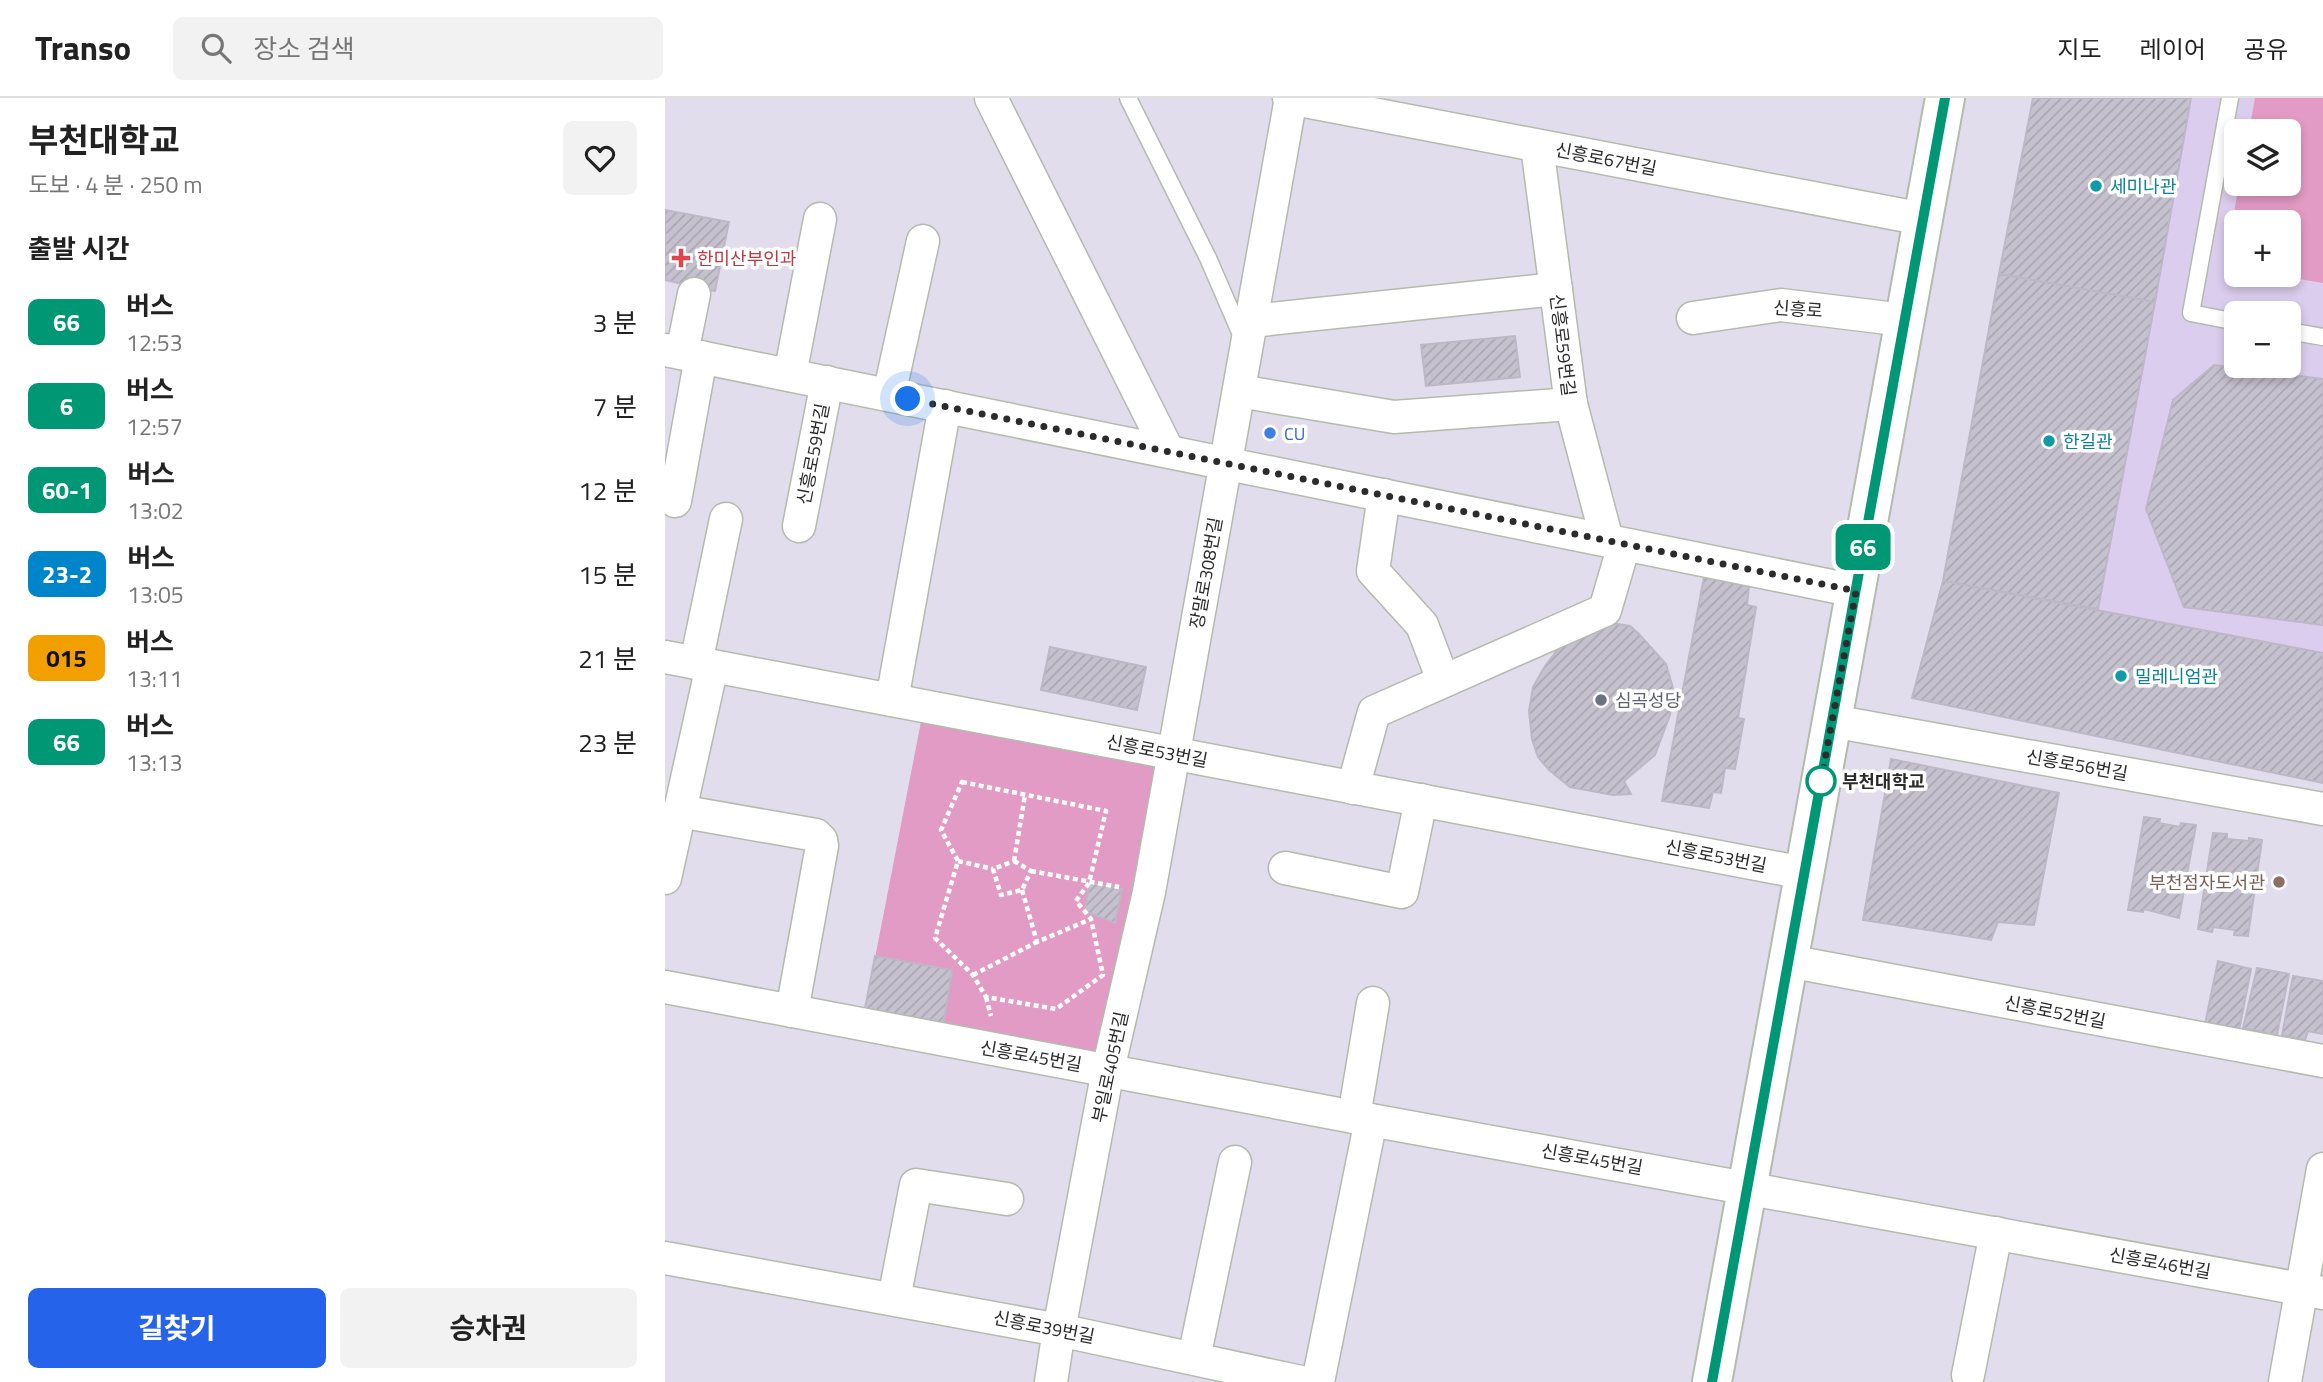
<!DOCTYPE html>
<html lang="ko">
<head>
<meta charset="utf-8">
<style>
  :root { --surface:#fff; --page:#f2f2f2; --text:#222; --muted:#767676; --line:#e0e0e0; --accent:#2563eb }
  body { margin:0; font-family:"Titillium Web","Noto Sans KR",sans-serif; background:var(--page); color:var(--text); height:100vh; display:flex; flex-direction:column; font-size:26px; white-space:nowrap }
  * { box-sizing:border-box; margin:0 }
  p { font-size:23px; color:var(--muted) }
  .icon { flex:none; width:38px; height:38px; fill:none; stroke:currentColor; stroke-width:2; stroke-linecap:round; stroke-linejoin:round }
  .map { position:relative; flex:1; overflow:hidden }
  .details { display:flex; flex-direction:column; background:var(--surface); width:665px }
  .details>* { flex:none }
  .badge { padding:0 14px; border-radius:10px; font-size:24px; line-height:46px }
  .controls { position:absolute; left:1559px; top:21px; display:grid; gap:14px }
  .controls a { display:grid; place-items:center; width:77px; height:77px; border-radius:10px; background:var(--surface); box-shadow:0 4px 10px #0003; font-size:35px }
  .you { position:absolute; width:35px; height:35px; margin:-18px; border:5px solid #fff; border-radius:50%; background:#1a73e8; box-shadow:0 0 0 10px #1a73e833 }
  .map>.badge { position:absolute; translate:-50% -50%; box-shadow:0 0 0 4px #fff }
  h2 { padding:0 28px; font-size:26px; line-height:63px }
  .round { display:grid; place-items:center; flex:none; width:74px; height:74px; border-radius:10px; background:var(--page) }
  .overview { display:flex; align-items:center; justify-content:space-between; height:119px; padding:0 28px }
  h1 { font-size:33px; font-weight:700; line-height:52px }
  .primary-button { display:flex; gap:14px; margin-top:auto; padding:14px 28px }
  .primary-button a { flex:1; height:80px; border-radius:10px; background:var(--accent); color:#fff; font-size:28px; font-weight:700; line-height:80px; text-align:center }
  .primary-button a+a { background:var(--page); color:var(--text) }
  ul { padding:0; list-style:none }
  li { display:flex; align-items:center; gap:21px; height:84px; padding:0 28px }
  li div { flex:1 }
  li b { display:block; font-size:26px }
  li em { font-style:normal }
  li .badge { min-width:77px; font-weight:700; text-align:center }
  header { display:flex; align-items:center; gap:42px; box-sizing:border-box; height:98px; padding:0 35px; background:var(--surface); border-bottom:2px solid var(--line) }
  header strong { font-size:33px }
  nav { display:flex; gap:38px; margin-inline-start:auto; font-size:24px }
  .search { width:490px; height:63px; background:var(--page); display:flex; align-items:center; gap:18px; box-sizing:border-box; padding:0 24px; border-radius:10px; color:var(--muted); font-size:26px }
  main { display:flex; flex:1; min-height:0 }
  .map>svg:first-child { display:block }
</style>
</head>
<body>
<header>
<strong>Transo</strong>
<div class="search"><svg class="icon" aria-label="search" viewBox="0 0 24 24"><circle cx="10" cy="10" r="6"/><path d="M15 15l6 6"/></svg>장소 검색</div>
<nav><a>지도</a><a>레이어</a><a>공유</a></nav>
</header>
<main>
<section class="details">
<div class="overview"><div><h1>부천대학교</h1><p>도보 · 4 분 · 250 m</p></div><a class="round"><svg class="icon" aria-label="heart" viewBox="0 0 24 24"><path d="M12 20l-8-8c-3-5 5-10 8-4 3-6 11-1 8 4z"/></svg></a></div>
<h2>출발 시간</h2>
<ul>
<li><span class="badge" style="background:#009775;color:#fff">66</span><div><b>버스</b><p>12:53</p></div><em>3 분</em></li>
<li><span class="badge" style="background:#009775;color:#fff">6</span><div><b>버스</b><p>12:57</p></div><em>7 분</em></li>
<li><span class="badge" style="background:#009775;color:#fff">60-1</span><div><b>버스</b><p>13:02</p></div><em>12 분</em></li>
<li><span class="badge" style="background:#0085ca;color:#fff">23-2</span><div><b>버스</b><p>13:05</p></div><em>15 분</em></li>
<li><span class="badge" style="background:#f2a000;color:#111">015</span><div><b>버스</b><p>13:11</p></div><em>21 분</em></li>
<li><span class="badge" style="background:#009775;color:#fff">66</span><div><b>버스</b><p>13:13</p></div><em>23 분</em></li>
</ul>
<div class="primary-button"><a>길찾기</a><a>승차권</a></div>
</section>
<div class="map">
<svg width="1658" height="1284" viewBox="0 0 1658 1284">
  <defs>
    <pattern id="building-hatch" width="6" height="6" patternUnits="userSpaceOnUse" patternTransform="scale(1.75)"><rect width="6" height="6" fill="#c6c1cf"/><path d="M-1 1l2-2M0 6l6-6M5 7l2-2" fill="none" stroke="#aaa6b2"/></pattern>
  </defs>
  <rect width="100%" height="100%" fill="#e2ddec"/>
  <path fill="#dbcded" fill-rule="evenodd" d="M 1368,0 L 1658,0 L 1658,685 L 1248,600 L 1278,483 ZM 1572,33 L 1624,33 L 1624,86 L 1572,86 ZM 1572,124 L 1624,124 L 1624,177 L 1572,177 ZM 1572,215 L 1624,215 L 1624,268 L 1572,268 Z"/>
  <g fill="#e29bc4">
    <polygon points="1590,0 1658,0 1658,185 1611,177 1624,177 1624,124 1572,124 1571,170 1560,168 1574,86 1624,86 1624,33 1584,33"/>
    <polygon points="259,608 509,656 443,972 197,927"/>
  </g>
  <g fill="url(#building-hatch)" stroke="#beb7c8" stroke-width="2">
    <polygon points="1368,0 1526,0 1490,204 1334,176"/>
    <polygon points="0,112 64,124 50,193 0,182"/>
    <polygon points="1334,176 1490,204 1433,511 1278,483"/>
    <polygon points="850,238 855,279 761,288 756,247"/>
    <polygon points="1549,267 1658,281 1658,527 1519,509 1481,411 1508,302"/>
    <polygon points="1039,479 1084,488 1082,507 1091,509 1073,620 1079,621 1070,671 1060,670 1056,695 1048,694 1044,710 997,703"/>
    <polygon points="1278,483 1658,555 1658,685 1247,600"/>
    <polygon points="946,525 965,528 974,536 1001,566 1008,590 1005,617 990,657 959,683 966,696 948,697 905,689 884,672 873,659 867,641 864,613 868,589 880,568 897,546"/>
    <polygon points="385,549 481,569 472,612 376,592"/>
    <polygon points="1226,661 1394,695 1369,827 1333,824 1326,842 1198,822"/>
    <polygon points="1479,719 1495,721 1494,725 1515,729 1516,725 1531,727 1514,820 1479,811 1478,814 1463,812"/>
    <polygon points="1548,735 1562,736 1562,741 1584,743 1584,740 1597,742 1583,838 1569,837 1570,832 1548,829 1547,834 1533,831"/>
    <polygon points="424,785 457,791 450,825 420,813"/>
    <polygon points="210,858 287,872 276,941 197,926"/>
    <polygon points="1553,863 1586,871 1574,933 1540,926"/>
    <polygon points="1592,870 1624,876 1612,937 1578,930"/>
    <polygon points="1628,878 1658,883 1658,936 1643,933 1640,942 1617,937"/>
  </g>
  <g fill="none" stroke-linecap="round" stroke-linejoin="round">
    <defs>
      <g id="lane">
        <polyline points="463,0 543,160 578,241"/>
        <polyline points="1565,0 1526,215 1572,224"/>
        <polyline points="1624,233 1658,239"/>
      </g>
      <g id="street">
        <polyline points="326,0 503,353"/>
        <polyline points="624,0 1258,121"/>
        <polyline points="872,48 906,306 942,442"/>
        <polyline points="1028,220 1116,207 1239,222"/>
        <polyline points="586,223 891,191"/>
        <polyline points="0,252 1191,493"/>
        <polyline points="17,255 29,196"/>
        <polyline points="125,277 155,121"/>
        <polyline points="574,293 729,319 906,306"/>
        <polyline points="224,297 258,143"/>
        <polyline points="719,397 708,473 757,527 778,582"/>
        <polyline points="10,403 36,259"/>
        <polyline points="134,428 162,284"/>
        <polyline points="0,559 1139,775"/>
        <polyline points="31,565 61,421"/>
        <polyline points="227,602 280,308"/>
        <polyline points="1167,623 1658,711"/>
        <polyline points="688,690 709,614 940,512 959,447"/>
        <polyline points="14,713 151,737 156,742 157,748 127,913"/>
        <polyline points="620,770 737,794 756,702"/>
        <polyline points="0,780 47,568"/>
        <polyline points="1123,863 1658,963"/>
        <polyline points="0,889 689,1019 1658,1195"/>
        <polyline points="689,1019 708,905"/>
        <polyline points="0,1160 394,1232 636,1284"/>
        <polyline points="229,1201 251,1087 342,1101"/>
        <polyline points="529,1260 570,1064"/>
        <polyline points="1303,1277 1331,1135"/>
        <polyline points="386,1284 394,1232 443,972 484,794 626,0"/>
        <polyline points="653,1284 706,1022"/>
        <polyline points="1620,1284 1658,1071"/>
      </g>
      <polyline id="secondary" points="1047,1284 1280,0"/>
    </defs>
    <use href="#lane" stroke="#b3bbad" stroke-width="19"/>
    <use href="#street" stroke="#b3bbad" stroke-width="35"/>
    <use href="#secondary" stroke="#b3bbad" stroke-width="42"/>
    <g stroke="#fff" stroke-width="4.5" stroke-dasharray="5 3.5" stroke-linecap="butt">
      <polygon points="297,684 441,713 424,785 411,803 426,821 438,877 391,911 321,899 308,877 270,840 293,763 276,732"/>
      <polyline points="293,763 328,771"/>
      <polygon points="349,763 366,773 357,792 336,797 328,771"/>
      <polyline points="349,763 360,697"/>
      <polyline points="366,773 454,789"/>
      <polyline points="357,792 372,844 426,821"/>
      <polyline points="308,877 372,844"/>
      <polyline points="321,899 326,918"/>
    </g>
    <use href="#lane" stroke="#fff" stroke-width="16"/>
    <use href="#street" stroke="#fff" stroke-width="32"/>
    <use href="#secondary" stroke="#fff" stroke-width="38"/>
  </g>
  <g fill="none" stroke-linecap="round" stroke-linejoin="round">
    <defs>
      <polyline id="line" points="1047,1284 1280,0"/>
    </defs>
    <use href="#line" stroke="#fff" stroke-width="16"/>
    <use href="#line" stroke="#009775" stroke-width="10"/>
    <polyline stroke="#2b2b2b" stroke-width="7" stroke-dasharray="0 12.6" points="243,301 1191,493 1156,683"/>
  </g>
  <g fill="#0f9aa8" stroke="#fff" stroke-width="2.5">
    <circle cx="1431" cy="88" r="7"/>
    <circle cx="1384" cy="343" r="7"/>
    <circle cx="1456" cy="578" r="7"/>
  </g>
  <path fill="#e0444e" stroke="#fff" stroke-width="2.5" d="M12.5 149.5h7v7h7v7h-7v7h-7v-7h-7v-7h7z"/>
  <circle fill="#3f7fe0" stroke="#fff" stroke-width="2.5" cx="605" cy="335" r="7"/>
  <circle fill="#6b7280" stroke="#fff" stroke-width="2.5" cx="936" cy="602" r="7"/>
  <circle fill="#fff" stroke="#009775" stroke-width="3.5" cx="1156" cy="683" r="14"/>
  <circle fill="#8d6e63" stroke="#fff" stroke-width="2.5" cx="1614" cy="784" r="7"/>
  <g text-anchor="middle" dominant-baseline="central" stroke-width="7" stroke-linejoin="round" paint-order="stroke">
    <g font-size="18" fill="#2b2b2b" stroke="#fff">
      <text transform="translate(941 61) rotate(11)">신흥로67번길</text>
      <text transform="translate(1133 211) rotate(4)">신흥로</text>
      <text transform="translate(898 247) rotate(83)">신흥로59번길</text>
      <text transform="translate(148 356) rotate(-79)">신흥로59번길</text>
      <text transform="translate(541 475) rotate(-80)">장말로308번길</text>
      <text transform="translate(492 653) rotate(11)">신흥로53번길</text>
      <text transform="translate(1412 667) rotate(10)">신흥로56번길</text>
      <text transform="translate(1051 758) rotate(11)">신흥로53번길</text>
      <text transform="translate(1390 914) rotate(11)">신흥로52번길</text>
      <text transform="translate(366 958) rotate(10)">신흥로45번길</text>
      <text transform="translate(445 969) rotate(-78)">부일로405번길</text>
      <text transform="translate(927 1061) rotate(10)">신흥로45번길</text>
      <text transform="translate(1495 1165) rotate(10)">신흥로46번길</text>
      <text transform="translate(379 1229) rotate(11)">신흥로39번길</text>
    </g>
    <g font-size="18" fill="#0d838f" stroke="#fff" text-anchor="start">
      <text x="1445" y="88">세미나관</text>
      <text x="1398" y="343">한길관</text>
      <text x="1470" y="578">밀레니엄관</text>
    </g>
    <g font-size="18" fill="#be3a42" stroke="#fff" text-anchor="start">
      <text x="32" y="160">한미산부인과</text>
    </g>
    <g font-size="18" fill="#366cbe" stroke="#fff" text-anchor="start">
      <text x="619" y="335">CU</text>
    </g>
    <g font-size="18" fill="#5b616d" stroke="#fff" text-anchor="start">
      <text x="950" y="602">심곡성당</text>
    </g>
    <g font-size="18" font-weight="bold" fill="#2b2b2b" stroke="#fff" text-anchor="start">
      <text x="1177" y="683">부천대학교</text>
    </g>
    <g font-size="18" fill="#785e54" stroke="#fff" text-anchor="end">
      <text x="1600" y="784">부천점자도서관</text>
    </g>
  </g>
</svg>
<div class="controls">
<a><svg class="icon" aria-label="layers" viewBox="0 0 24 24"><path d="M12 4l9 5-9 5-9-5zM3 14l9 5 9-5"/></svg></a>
<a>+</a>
<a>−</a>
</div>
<div class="you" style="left:243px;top:301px"></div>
<b class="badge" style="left:1198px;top:449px;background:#009775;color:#fff">66</b>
</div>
</main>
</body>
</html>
